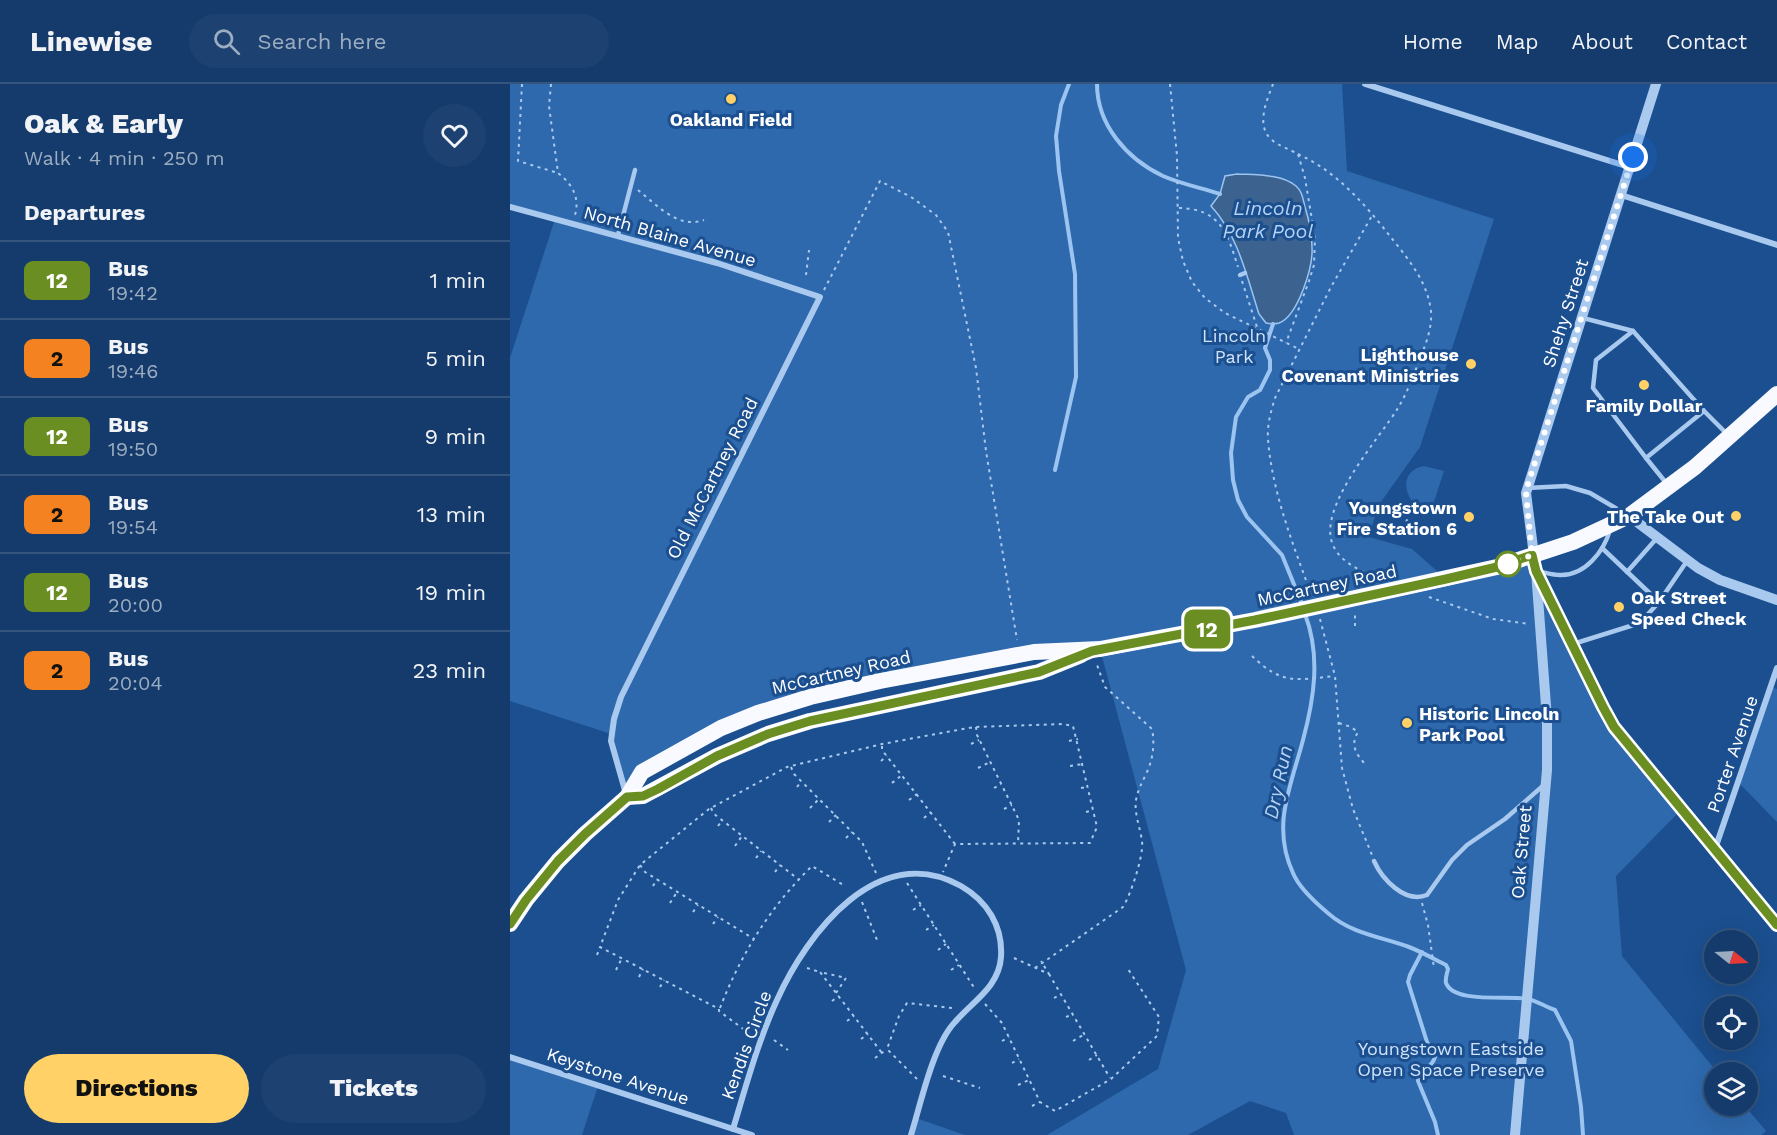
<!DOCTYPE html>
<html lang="en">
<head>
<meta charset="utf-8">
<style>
  :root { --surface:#143b6b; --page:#1d4271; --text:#f1f3f6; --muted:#9dadc1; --line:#33557e; --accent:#ffd166 }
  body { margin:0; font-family:"Work Sans",sans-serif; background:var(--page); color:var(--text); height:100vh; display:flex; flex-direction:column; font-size:22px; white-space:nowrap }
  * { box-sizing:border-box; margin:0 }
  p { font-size:20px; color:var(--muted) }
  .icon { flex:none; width:33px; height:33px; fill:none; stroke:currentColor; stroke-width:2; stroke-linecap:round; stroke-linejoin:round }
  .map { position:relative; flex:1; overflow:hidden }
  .panel { display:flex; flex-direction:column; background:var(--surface); width:510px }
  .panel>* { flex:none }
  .badge { padding:0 12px; border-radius:9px; font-size:21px; line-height:39px }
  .needle { width:39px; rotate:108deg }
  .fabs { position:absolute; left:1194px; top:846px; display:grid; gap:12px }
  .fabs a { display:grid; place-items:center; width:54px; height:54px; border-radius:50%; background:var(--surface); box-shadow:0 6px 24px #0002,0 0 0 2px var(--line); font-size:30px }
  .you { position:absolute; width:30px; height:30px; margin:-15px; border:4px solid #fff; border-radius:50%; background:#1a73e8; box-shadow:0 0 0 9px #1a73e833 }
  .map>.badge { position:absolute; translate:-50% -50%; box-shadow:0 0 0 3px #fff }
  h2 { padding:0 24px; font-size:22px; line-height:54px }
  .round { display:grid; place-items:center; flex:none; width:63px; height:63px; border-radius:32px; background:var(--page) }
  .overview { display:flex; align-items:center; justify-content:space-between; height:102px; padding:0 24px }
  h1 { font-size:28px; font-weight:800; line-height:45px }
  .cta { display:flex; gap:12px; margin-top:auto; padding:12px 24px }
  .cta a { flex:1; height:69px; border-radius:36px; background:var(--accent); color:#111; font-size:24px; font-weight:800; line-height:69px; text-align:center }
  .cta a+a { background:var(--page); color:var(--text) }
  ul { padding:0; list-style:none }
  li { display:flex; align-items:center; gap:18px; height:78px; padding:0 24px; border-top:2px solid var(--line) }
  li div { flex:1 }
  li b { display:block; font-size:22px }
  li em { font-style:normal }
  li .badge { min-width:66px; font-weight:700; text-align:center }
  header { display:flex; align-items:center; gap:36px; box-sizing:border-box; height:84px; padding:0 30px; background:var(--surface); border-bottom:2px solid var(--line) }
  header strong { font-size:28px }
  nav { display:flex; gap:33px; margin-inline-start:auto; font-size:21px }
  .search { width:420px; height:54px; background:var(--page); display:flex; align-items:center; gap:15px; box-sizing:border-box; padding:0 21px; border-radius:33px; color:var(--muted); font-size:22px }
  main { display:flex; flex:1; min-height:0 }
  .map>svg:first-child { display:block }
</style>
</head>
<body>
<header>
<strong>Linewise</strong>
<div class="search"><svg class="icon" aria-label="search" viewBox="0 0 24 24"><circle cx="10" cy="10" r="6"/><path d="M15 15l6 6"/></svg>Search here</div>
<nav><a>Home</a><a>Map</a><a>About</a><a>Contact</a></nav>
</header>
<main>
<section class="panel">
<div class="overview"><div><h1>Oak &amp; Early</h1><p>Walk · 4 min · 250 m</p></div><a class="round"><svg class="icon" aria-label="heart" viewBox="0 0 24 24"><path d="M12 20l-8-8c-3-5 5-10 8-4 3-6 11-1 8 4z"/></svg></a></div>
<h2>Departures</h2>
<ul>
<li><span class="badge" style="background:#6b8e23;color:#fff">12</span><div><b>Bus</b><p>19:42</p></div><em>1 min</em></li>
<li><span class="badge" style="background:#f58220;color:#111">2</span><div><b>Bus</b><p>19:46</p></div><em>5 min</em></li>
<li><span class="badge" style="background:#6b8e23;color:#fff">12</span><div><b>Bus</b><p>19:50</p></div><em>9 min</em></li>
<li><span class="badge" style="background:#f58220;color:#111">2</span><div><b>Bus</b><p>19:54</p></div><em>13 min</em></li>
<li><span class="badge" style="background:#6b8e23;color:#fff">12</span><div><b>Bus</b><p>20:00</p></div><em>19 min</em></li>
<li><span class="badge" style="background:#f58220;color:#111">2</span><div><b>Bus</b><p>20:04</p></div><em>23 min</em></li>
</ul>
<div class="cta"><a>Directions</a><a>Tickets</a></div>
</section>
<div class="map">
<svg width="1267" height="1051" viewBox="0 0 1267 1051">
  <rect width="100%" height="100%" fill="#1b4f8f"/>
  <g fill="#2e69ad">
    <polygon points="0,0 832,0 837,87 984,135 910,363 868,422 859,453 902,465 936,495 1022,471 1093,623 1172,725 1106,792 1112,872 1207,988 1204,988 1204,1022 1235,1022 1256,1047 1251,1051 784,1051 776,1029 740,1017 678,1051 537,1051 648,985 676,886 590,565 300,613 150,677 117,713 101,650 0,617 0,274 45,135 0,123"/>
    <path d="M 914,382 L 934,387 L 922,424 L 905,421 C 892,407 892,386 914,382 Z"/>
    <polygon points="1261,603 1267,605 1267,738 1228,698"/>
    <polygon points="0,973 88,1002 72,1051 0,1051"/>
    <polygon points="406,1034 455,1051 401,1051"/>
  </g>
  <path fill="#3c6290" stroke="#9cc4f0" stroke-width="1.5" d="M 727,90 C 745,91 772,90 786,102 C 792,107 793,115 795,123 C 799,136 802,151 802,164 C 803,183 788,232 769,239 C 765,240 760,240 756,239 L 749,230 C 737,193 728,151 701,122 L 710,110 L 715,92 Z"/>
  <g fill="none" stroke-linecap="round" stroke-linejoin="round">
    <g stroke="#9cc4f0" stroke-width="4">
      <path d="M 587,0 C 587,41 617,75 653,92 C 671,100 692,104 710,110"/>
      <polyline points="763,240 755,264 760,276 760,286 750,306 738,313 726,333 721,369 723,396 728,416 737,433 772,471 792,520"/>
      <polyline points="545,386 566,293 565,190 549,87 546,52 551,21 559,0"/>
      <path d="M 795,530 C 811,572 804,615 793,656 C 781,702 761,742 783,789 C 789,804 807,820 819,830 C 842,850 872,853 899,863 C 912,868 924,875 936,881 L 938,885 C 937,890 935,894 936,899 C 944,920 999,911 1018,915 C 1027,917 1036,923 1045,926 L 1061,957 L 1071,1023 L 1073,1051"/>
      <path d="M 912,868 L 900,891 L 898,898 L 917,958 L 925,973 C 922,985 909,985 908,997 L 925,1038 L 928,1051"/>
    </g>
    <g stroke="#a9c9ee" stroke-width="2" stroke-dasharray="3 4.5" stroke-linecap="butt">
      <polyline points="12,0 8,77 48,89"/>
      <path d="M 41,0 L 39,22 L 48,89 C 62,100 70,113 65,131"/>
      <polyline points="660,0 667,72 668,154 673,177 682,198 695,214 715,229 789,265"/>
      <path d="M 763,0 C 757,16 745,42 762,56 C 769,62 779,65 788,70 L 795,94 L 805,154 L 804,181 L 799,197 L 776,259"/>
      <path d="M 788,70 C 825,87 851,116 876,147 C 893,169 915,193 920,221 C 924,238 917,258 910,274 C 904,291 897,309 888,324 C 868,356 813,417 821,455 C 826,477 850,487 869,494"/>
      <path d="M 128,106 C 148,122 168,145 194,136"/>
      <path d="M 669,124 C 710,125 717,148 728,183"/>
      <polyline points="296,191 299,166"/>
      <polyline points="732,197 747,243"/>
      <polyline points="314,206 370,97 401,113 426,131 438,148 466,284 476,367 507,556"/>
      <polyline points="896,438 905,421"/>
      <path d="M 801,510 C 783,460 762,408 758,355 C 757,341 761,327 765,314 L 821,203 L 863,130"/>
      <polyline points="919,513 983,535 1020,540"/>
      <polyline points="810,535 825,592 832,684 843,725 862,771"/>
      <polyline points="845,542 845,527"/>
      <path d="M 742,572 C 772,601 786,596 825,592"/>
      <path d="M 829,639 L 841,643 L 848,648 C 840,661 846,670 855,680 L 857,678"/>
      <polyline points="466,643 467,651 509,736 508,760"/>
      <polyline points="559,657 568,655"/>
      <polyline points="461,660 469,656"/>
      <polyline points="372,662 372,666 445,760"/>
      <polyline points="371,677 377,672"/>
      <polyline points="560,682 573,680"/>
      <polyline points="281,683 284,690 352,758 366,789"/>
      <polyline points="468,684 480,678"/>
      <polyline points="382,699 392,691"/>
      <polyline points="287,703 291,698"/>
      <polyline points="484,704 491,700"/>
      <polyline points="571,704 578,703"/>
      <polyline points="399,716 407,710"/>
      <polyline points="201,724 204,730 288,795"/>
      <polyline points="300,724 309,715"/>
      <polyline points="494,725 502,721"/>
      <polyline points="576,728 583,726"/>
      <polyline points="414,734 421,728"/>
      <polyline points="319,738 326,731"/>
      <polyline points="208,742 212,737"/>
      <polyline points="336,754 342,748"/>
      <polyline points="225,762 232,752"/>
      <polyline points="246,774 251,767"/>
      <polyline points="130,781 135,788 244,855"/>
      <polyline points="265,788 270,781"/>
      <polyline points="397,799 465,905"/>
      <polyline points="143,802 147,795"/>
      <polyline points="352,818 367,856"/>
      <polyline points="160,819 167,808"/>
      <polyline points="912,819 918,841 924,884"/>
      <polyline points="403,826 411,821"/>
      <polyline points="183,828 188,821"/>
      <polyline points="203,840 208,833"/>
      <polyline points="416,846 424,841"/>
      <polyline points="428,866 436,860"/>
      <polyline points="87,871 90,863"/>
      <polyline points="504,874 539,890 531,877"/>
      <polyline points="297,884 310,888"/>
      <path d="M 525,884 L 613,823 C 621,810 634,771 632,757 C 630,743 624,729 626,716 C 628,705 632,699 636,690 C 643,676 645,660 642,645 L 595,603 L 586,578"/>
      <polyline points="106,886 112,874"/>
      <polyline points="441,886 449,881"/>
      <polyline points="539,890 600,994"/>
      <polyline points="129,893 133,885"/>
      <polyline points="150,903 154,896"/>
      <polyline points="326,909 336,894 310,888 372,969"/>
      <polyline points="544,914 551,910"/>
      <polyline points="322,917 329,912"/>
      <polyline points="475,920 492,939 530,1018 545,1027 601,995 647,952 649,933 618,885"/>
      <path d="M 210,924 C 231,870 260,823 302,782 L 335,802"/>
      <polyline points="556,933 563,930"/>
      <polyline points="337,937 344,932"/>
      <polyline points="240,950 209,927 209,925 90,863 108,816 130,781 199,725 277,683 372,660 464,643 553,640 563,642 587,743 580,759 445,760 433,788"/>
      <polyline points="351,955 358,950"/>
      <polyline points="264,956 278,966"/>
      <polyline points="492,957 499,953"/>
      <polyline points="563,957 575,950"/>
      <polyline points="365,974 377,965"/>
      <polyline points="579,976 587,971"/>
      <polyline points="502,979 509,975"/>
      <polyline points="433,992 470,1004"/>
      <polyline points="407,995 377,965 389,932 397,919 442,924"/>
      <polyline points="508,1001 519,996"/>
      <polyline points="522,1022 530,1018"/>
    </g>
    <g stroke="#a9c9ee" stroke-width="4.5">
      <polyline points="108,151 125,86"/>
      <polyline points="730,191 735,189"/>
      <polyline points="1073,234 1123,247 1194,327 1218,351"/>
      <polyline points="1123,247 1086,276 1083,304 1136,374 1194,327"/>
      <polyline points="1136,374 1157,400"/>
      <polyline points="1017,404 1056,402 1080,409 1114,429"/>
      <polyline points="1092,464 1149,518"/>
      <path d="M 1026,487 C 1034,488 1042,491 1050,491 C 1075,492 1094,467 1100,446"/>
      <polyline points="1117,488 1147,454"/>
      <polyline points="1063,560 1130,539 1149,518 1177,477"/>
      <path d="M 864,777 C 872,795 895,820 917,811 L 942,776 L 957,761 L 995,735 L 1035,700"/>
    </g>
    <g stroke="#a9c9ee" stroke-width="6">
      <polyline points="855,0 1119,83"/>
      <polyline points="1111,111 1267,161"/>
      <polyline points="0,123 207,179 310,213 111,613 104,635 101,657 116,710"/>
      <polyline points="1205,765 1267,584"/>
      <polyline points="0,973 242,1051"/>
      <path d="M 223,1045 C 236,1002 248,957 267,916 C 297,849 368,756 451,802 C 477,817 493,842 491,873 C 489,903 463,917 445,938 C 423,961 411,1019 401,1051"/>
    </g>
    <g stroke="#a9c9ee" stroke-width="10">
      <polyline points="1119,432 1188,484 1210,496 1267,516"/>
      <polyline points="1028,492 1093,623 1104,643 1267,841"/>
      <polyline points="1005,1051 1037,686 1037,635 1026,487 1016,409 1146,0"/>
    </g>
    <g stroke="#f8faff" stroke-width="16">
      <polyline points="117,713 133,712 207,672 258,650 300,637 529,588 571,571"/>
      <polyline points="0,840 16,816 48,777 75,750 117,713 132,688 211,644 248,629 300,613 370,597 524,568 590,565 745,536 987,483 1063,458 1119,432 1185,383 1267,310"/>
    </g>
  </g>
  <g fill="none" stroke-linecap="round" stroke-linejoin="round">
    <defs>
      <polyline id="line" points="0,840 16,816 48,777 75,750 117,713 133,712 148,705 207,672 258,650 300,637 529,588 582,567 745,536 936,495 987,483 1022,471 1026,487 1093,623 1104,643 1267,841"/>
    </defs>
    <use href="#line" stroke="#fff" stroke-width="14"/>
    <use href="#line" stroke="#6b8e23" stroke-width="9"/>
    <polyline stroke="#fff" stroke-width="6" stroke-dasharray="0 10.8" points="998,480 1022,471 1016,409 1018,400 1123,73"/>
  </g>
  <g fill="#ffd166" stroke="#1b4f8f" stroke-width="2">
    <circle cx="221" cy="15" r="6"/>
    <circle cx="961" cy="280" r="6"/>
    <circle cx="1134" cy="301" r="6"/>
    <circle cx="1226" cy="432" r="6"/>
    <circle cx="959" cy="433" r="6"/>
    <circle cx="1109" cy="523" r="6"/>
    <circle cx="897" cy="639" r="6"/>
  </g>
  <circle fill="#fff" stroke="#6b8e23" stroke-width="3" cx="998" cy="480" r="12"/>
  <g text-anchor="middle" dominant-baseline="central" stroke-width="6" stroke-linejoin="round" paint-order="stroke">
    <g font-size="18" font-weight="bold" fill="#fff" stroke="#1b4f8f" text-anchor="end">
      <text x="221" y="35" text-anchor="middle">Oakland Field</text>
      <text x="949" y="270">Lighthouse<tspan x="949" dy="21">Covenant Ministries</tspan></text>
      <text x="1134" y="321" text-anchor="middle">Family Dollar</text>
      <text x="947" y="423">Youngstown<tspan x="947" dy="21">Fire Station 6</tspan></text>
      <text x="1214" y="432">The Take Out</text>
      <text x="1121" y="513" text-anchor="start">Oak Street<tspan x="1121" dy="21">Speed Check</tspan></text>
      <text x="909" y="629" text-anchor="start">Historic Lincoln<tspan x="909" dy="21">Park Pool</tspan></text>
    </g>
    <g font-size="18" fill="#fff" stroke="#1b4f8f">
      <text transform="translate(160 152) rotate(16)">North Blaine Avenue</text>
      <text transform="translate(1055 229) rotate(-72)">Shehy Street</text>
      <text transform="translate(202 394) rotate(-63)">Old McCartney Road</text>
      <text transform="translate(817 501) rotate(-12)">McCartney Road</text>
      <text transform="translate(331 588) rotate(-13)">McCartney Road</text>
      <text transform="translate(1222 670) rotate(-71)">Porter Avenue</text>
      <text transform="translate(1011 768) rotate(-85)">Oak Street</text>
      <text transform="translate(236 961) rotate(-70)">Kendis Circle</text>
      <text transform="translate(108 992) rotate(18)">Keystone Avenue</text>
    </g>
    <g font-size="18" fill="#cfe3fa" stroke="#1b4f8f">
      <text x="724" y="251">Lincoln<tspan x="724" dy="21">Park</tspan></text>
      <text x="941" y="964">Youngstown Eastside<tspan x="941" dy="21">Open Space Preserve</tspan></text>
    </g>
    <g font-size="20" font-style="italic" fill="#b5d3f5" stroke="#1b4f8f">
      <text x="758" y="124">Lincoln<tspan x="758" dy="23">Park Pool</tspan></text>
      <text transform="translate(768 698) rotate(-78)">Dry Run</text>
    </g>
  </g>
</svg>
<div class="fabs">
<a><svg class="needle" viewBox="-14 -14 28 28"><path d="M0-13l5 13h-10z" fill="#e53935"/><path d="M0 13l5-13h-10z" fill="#9dadc1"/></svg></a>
<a><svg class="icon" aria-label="locate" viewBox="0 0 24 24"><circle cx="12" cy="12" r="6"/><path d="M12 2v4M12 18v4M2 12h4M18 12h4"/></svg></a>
<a><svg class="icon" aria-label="layers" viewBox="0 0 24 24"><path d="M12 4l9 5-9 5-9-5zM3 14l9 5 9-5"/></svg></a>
</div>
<div class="you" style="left:1123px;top:73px"></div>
<b class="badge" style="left:697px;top:545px;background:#6b8e23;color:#fff">12</b>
</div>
</main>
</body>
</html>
